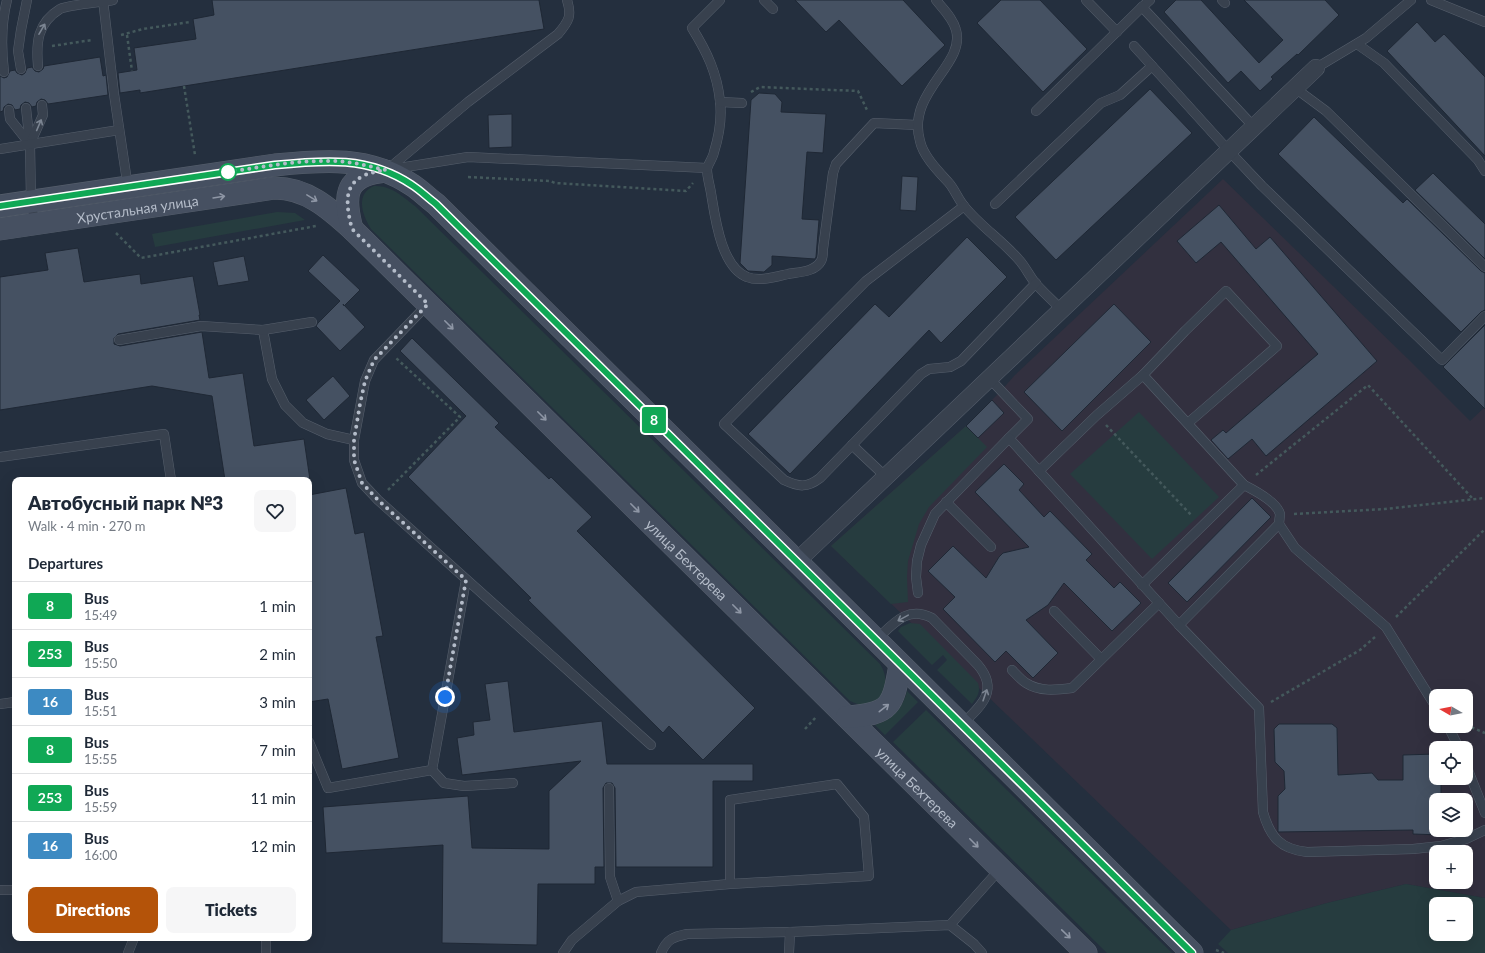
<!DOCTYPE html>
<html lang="en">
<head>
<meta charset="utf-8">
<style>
  :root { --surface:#fff; --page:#f6f6f7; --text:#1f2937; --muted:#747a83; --line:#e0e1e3; --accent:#b45309 }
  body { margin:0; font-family:Lato,sans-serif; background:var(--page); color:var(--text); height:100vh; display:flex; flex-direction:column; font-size:15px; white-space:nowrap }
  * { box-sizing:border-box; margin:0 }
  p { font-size:13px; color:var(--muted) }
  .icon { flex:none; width:22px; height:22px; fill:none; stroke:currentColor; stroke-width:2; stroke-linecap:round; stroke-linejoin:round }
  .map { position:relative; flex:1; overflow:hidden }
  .panel { position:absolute; left:12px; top:477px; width:300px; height:464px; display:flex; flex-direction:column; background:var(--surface); border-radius:8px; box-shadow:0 4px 16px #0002 }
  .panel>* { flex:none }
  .badge { padding:0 8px; border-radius:3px; font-size:14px; line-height:26px }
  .needle { width:26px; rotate:279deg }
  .fabs { position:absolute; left:1429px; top:689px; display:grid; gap:8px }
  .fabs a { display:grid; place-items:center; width:44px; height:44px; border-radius:8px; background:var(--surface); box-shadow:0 4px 16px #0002; font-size:20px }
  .you { position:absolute; width:20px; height:20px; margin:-10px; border:3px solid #fff; border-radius:50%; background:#1a73e8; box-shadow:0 0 0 6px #1a73e833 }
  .map>.badge { position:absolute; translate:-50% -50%; box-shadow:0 0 0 2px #fff }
  h2 { padding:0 16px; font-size:15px; line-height:36px }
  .round { display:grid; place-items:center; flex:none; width:42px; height:42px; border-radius:8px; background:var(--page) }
  .headline { display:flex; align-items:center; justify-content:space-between; height:68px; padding:0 16px }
  h1 { font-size:19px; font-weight:800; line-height:30px }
  .cta { display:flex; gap:8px; margin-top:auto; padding:8px 16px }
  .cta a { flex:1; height:46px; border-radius:8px; background:var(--accent); color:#fff; font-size:16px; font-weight:800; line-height:46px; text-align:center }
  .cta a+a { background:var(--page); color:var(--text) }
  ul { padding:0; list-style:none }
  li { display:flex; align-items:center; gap:12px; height:48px; padding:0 16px; border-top:1px solid var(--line) }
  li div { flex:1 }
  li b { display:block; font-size:15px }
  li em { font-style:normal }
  li .badge { min-width:44px; font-weight:700; text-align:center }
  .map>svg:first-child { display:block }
</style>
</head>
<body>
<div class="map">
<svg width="1485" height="953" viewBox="0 0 1485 953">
  <rect width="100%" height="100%" fill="#242f3e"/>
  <path fill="#32303f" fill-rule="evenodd" d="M 1223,179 L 1407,358 L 1470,421 L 1485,407 L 1485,898 L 1406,884 L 1327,903 L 1231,930 L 831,546 L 966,426 L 1001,391 L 1014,376 ZM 1436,696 L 1466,696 L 1466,726 L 1436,726 ZM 1436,748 L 1466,748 L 1466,778 L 1436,778 ZM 1436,800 L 1466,800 L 1466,830 L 1436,830 ZM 1436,852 L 1466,852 L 1466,882 L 1436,882 Z"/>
  <g fill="#263c3f" fill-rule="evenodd">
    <path d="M 374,186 C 391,185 403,197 415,206 L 880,664 C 896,689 875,714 850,701 L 371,229 C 362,215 355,194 374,186 Z"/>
    <polygon points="277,212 295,213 305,220 155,247 152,234"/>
    <polygon points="1139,412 1219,497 1152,559 1070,474"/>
    <polygon points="966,426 987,447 929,507 919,524 908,561 907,577 908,602 891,604 831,546"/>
    <path d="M 910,623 L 920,624 L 978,683 C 981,692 977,697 972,704 L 937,670 L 947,660 L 943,655 L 932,665 L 898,631 L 901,627 Z"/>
    <path d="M 907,691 L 918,702 L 885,735 L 875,725 C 892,720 903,708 907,691 Z"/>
    <polygon points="926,710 1172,953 1107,953 893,742"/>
    <path d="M 1406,884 L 1485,898 L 1485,953 L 1228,953 L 1218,944 L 1231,930 L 1327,903 ZM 1436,904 L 1466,904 L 1466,934 L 1436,934 Z"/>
  </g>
  <g fill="#455162" stroke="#1f2835">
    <polygon points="212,0 539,0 544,29 140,93 140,90 120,93 118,73 137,70 134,48 196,39 193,19 214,15"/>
    <polygon points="795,0 903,0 945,45 902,86 839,20 826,32"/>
    <polygon points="1001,0 1040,0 1087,49 1043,92 977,23"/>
    <polygon points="1176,0 1201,0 1259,63 1283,40 1244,0 1325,0 1339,15 1298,55 1297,54 1271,77 1273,79 1260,91 1241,71 1228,83 1164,12"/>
    <polygon points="1417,22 1435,42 1444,34 1485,77 1485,156 1387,51"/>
    <polygon points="100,57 103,76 106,75 108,95 48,104 45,100 41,99 37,102 36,106 32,107 29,103 25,102 21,105 20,109 15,110 12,105 8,104 4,107 3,111 0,112 0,76 4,78 7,77 10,71 15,70 17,73 22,75 25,73 27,68 32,67 35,71 39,72 43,69 44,66"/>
    <polygon points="1150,89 1192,133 1056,260 1015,217"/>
    <polygon points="759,93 775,94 782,102 781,112 826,114 823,153 807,152 802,219 819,220 816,257 815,259 772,256 772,265 764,272 748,271 740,263 751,100"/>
    <polygon points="512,114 512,147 489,148 488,115"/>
    <polygon points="1314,117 1403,203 1407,199 1481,271 1485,273 1485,310 1481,312 1461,332 1278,154"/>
    <polygon points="1433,173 1485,224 1485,259 1415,190"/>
    <polygon points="902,176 918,177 916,211 900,210"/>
    <polygon points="1219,205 1256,249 1270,237 1377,361 1266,456 1252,439 1228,459 1211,440 1223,430 1226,433 1318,354 1221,242 1196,263 1177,241"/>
    <polygon points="967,237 1007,277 941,343 929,330 790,474 748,434 875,304 889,317"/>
    <polygon points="78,248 84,282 140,274 141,284 193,276 200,315 199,315 200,320 118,334 114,338 114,344 120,346 202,332 209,378 243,373 254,446 304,439 310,480 225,480 212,396 152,386 0,410 0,277 48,270 45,253"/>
    <polygon points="323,255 360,290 344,306 343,304 365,327 340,351 316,326 318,323 340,301 308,271"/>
    <polygon points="244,256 249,281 218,286 213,262"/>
    <polygon points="1114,304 1151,342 1062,431 1024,392"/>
    <polygon points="1485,325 1485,409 1443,367"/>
    <polygon points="412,338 499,423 495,427 549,479 551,477 592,517 577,531 755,708 703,760 669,726 663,733 528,600 531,598 408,477 466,416 400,351"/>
    <polygon points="333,376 350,396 324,420 306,400"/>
    <polygon points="992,400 1004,413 978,438 966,426"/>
    <polygon points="1004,464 1024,484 1019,490 1044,517 1050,511 1092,554 1086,560 1114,588 1120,582 1141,603 1112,631 1064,583 1048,605 1026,620 1058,653 1033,678 1006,651 995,662 943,609 955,597 928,571 953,546 986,578 999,557 1003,553 1029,547 975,492"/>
    <polygon points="346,488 355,534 364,532 383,636 376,637 399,758 342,769 328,699 309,702 309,495"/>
    <polygon points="1252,498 1271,517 1187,602 1168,583"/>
    <polygon points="508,681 514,732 602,721 607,764 753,764 753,781 713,781 713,867 616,867 615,788 612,783 606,783 603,788 604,867 595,867 595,884 538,884 537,945 442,943 443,845 326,853 323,807 468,796 472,848 549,849 549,791 581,761 462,775 457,738 474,735 473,722 490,720 485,684"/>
    <polygon points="1279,724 1332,724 1337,728 1338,775 1372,773 1378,780 1403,780 1403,755 1436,754 1436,778 1441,778 1441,800 1436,800 1436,830 1442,830 1442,835 1413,834 1413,830 1278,832 1278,796 1285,789 1284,771 1275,762 1274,729"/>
  </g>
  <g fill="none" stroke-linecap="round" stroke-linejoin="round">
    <defs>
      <g id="lane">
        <polyline points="103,0 114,94 128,188"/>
        <path d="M 720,0 L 692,28 C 707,52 717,73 720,101 C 722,118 719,136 714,152 C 713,158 708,164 707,169 C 707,177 710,186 711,193 C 715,217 721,267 747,277 C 759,282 775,277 788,274 C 799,272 815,272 821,261 C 823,258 823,252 823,249 L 833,173 L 836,164 L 874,123 L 917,125"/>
        <polyline points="764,0 773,9"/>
        <path d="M 936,0 C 943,9 953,18 956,30 C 966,65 906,92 920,141 C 923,156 939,172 949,183 C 955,190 958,199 964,206 C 980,226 1003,241 1020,261 C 1026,268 1030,277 1036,284 C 1044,293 1053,301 1062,310"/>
        <polyline points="1086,0 1117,32"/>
        <polyline points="1222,0 1225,3"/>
        <polyline points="1431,0 1485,22"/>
        <polyline points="1142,7 1150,0"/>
        <polyline points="1357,44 1384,63 1478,160 1485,171"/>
        <polyline points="1134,46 1229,151 1262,186 1442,360 1485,316"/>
        <path d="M 38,66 C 36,43 37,23 60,9 C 67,5 103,2 113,0"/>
        <polyline points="1316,68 1366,38 1411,0"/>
        <polyline points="21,69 18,51 21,30 27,0"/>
        <path d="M 4,72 C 1,47 1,24 7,0"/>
        <polyline points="1295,88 1326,111 1485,267"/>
        <polyline points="720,102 742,103"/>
        <polyline points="26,108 30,144 31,201 35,224"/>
        <polyline points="9,110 10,119 29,143"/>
        <polyline points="1036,111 1142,7 1254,127"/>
        <polyline points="30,144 43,115 42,105"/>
        <polyline points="0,149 119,130"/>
        <polyline points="393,169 468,157 707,168"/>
        <path d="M 387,170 L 468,102 L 558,34 C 569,21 572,16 567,0"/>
        <polyline points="995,204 1101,103 1120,95 1152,66"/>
        <path d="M 964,206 L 866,281 L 724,424 L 784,480 C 799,487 807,488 820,478 L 921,374 L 929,369 L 950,367 L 961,361 L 1036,283"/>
        <polyline points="428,304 374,360 365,381 354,440 354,460 362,483 378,500 651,745"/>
        <polyline points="263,330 272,379 285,405 303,423 327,434 354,440"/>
        <polyline points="119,340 201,326 263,330 312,322"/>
        <polyline points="1143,375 1185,331 1226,291 1277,346 1188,423"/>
        <polyline points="989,378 1028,419 1009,438"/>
        <polyline points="852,445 886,477"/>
        <polyline points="0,457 164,434 171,480"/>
        <polyline points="1039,471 1097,415 1143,375 1244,485"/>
        <polyline points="946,502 991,547"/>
        <polyline points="1279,524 1295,548 1386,627 1436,707"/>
        <path d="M 1142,585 L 1244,485 C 1254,490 1277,502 1280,514 C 1280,517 1279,521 1279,524 L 1179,625"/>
        <path d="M 918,593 L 916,577 L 917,561 L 921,545 L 935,514 L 1009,438 L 1179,625 L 1259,708 L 1263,812 C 1270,837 1280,849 1307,852 L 1413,849 L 1441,846 L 1466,839 L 1485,830"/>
        <polyline points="1054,611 1101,659"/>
        <path d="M 876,640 C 893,624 907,605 932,618 L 978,665 C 1000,691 980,707 961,725"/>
        <path d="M 1012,670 C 1016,674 1021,680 1026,683 C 1040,692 1056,690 1072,688 L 1159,603"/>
        <polyline points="0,704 15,702"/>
        <polyline points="1448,726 1459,748"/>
        <polyline points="309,742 328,788 432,770 466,580"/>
        <polyline points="1466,765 1485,813"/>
        <polyline points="432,770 444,783 464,786 513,783"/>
        <polyline points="609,788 610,877 618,901"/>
        <polyline points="0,890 15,890"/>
        <polyline points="950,925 1000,869"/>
        <polyline points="128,953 134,938"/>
        <polyline points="266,953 266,938"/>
        <polyline points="563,953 572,940 618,901 636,892 730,884 869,876 864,817 837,784 730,800 730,884"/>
        <path d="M 661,953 C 667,939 673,937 687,934 L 790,932"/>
        <polyline points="789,953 790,932 950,925 974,944 982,953"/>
      </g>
      <polyline id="street" points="796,562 1316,68"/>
      <g id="secondary">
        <path d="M 0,206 L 275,165 C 324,160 369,156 412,185 C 420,190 428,198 436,204 L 1192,953"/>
        <path id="s1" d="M 0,229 L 275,188 C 306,188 329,208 352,229 L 1086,953"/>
        <path d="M 352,229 C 343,194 345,175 386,171"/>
        <path d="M 847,717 C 891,714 893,706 900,665"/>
      </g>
    </defs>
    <use href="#lane" stroke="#565f6c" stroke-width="10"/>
    <use href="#street" stroke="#565f6c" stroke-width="18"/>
    <use href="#secondary" stroke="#565f6c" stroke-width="23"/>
    <g stroke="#44595c" stroke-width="2.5" stroke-dasharray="3 3" stroke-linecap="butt">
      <polyline points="121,35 143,29 190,22"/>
      <polyline points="127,35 132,71"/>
      <polyline points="52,46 92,40"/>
      <polyline points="184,86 195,155"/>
      <polyline points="751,92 760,87 858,91 867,110"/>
      <polyline points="468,177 550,181 555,183 686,191 693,183"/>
      <polyline points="116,233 141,258 316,226"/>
      <polyline points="1106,425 1192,516"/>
      <polyline points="1256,475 1368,385 1473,499"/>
      <polyline points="388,490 460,417 396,358"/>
      <polyline points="1294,514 1385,509 1485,498"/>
      <polyline points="1396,617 1485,529"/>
      <polyline points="1271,702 1360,650 1375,637"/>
      <polyline points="1466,725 1485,733"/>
      <polyline points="805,729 817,716"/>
      <polyline points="1216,950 1224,953"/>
    </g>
    <use href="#lane" stroke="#38414e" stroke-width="9"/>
    <use href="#street" stroke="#38414e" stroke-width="17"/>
    <use href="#secondary" stroke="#465061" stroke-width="22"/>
  </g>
  <defs><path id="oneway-shaft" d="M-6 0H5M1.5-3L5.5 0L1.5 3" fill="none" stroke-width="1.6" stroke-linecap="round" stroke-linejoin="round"/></defs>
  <g stroke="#7c8592">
    <use href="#oneway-shaft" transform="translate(42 29) rotate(-60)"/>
    <use href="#oneway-shaft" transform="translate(39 125) rotate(-67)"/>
    <use href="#oneway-shaft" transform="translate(903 618) rotate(151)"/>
    <use href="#oneway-shaft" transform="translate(985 695) rotate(-71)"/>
  </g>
  <g stroke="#8e96a5">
    <use href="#oneway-shaft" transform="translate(219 197) rotate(-9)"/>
    <use href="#oneway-shaft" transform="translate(312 198) rotate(31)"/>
    <use href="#oneway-shaft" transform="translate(449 325) rotate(45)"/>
    <use href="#oneway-shaft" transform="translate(542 416) rotate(45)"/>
    <use href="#oneway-shaft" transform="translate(635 508) rotate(45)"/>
    <use href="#oneway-shaft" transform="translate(737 609) rotate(45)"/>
    <use href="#oneway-shaft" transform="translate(884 708) rotate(-38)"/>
    <use href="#oneway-shaft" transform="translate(974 843) rotate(45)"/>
    <use href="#oneway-shaft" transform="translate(1066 934) rotate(44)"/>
  </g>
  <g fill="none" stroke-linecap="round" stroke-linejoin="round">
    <defs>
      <path id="line" d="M 0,206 L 275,165 C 324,160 369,156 412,185 C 420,190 428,198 436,204 L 1192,953"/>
    </defs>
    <use href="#line" stroke="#fff" stroke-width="9"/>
    <use href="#line" stroke="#10a855" stroke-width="6"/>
    <path stroke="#b4bcc9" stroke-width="4" stroke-dasharray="0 7.2" d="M 228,172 C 262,167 297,160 331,161 C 350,161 368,166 386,170 C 345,175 343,194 352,229 L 428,304 L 374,360 L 365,381 L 360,404 L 354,440 L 354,460 L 362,483 L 378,500 L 466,580 L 445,697"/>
  </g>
  <circle fill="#fff" stroke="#10a855" stroke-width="2" cx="228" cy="172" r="8"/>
  <g text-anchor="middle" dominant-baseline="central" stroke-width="4" stroke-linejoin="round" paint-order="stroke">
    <g font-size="14" fill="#b4bcc9" stroke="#1d2633">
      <text stroke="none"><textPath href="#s1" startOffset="139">Хрустальная улица</textPath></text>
      <text stroke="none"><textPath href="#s1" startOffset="838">улица Бехтерева</textPath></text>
      <text stroke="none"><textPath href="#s1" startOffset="1162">улица Бехтерева</textPath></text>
    </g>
  </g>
</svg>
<div class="fabs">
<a><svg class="needle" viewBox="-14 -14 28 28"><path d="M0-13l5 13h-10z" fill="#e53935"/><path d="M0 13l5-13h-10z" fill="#747a83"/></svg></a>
<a><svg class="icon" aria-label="locate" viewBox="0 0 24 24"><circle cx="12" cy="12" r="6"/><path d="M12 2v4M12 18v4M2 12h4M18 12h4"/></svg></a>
<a><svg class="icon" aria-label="layers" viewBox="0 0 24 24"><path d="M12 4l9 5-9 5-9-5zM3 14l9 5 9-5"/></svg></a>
<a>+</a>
<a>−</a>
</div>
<div class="you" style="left:445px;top:697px"></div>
<b class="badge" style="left:654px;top:420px;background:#10a855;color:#fff">8</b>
<section class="panel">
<div class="headline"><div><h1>Автобусный парк №3</h1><p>Walk · 4 min · 270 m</p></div><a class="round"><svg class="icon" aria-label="heart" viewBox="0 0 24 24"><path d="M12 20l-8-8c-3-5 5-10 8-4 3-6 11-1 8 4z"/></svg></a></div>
<h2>Departures</h2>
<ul>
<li><span class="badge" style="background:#10a855;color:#fff">8</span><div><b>Bus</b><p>15:49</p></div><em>1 min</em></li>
<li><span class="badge" style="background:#10a855;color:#fff">253</span><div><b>Bus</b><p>15:50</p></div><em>2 min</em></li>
<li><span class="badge" style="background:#3d8ac2;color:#fff">16</span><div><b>Bus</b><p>15:51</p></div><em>3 min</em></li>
<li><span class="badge" style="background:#10a855;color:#fff">8</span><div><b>Bus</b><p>15:55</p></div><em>7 min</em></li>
<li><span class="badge" style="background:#10a855;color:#fff">253</span><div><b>Bus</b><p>15:59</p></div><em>11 min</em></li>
<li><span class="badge" style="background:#3d8ac2;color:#fff">16</span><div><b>Bus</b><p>16:00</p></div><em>12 min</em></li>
</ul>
<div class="cta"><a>Directions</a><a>Tickets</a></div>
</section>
</div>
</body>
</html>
